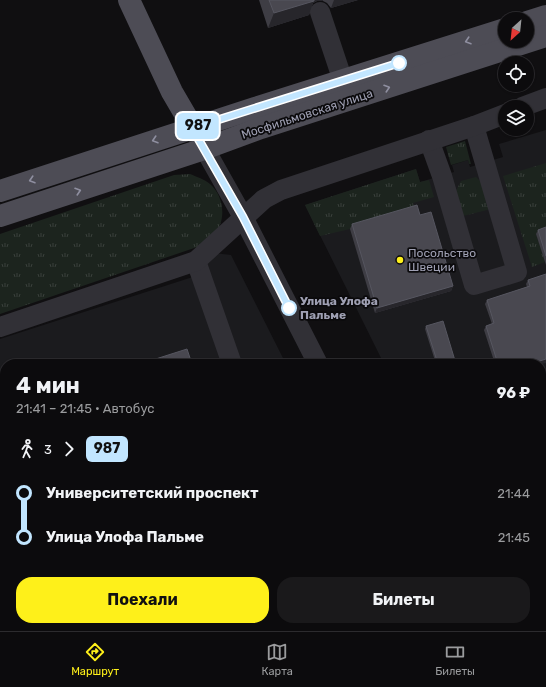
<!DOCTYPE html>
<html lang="ru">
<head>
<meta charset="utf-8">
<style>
  :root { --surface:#0c0b0d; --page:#1a191b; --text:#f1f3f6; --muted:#9a9b9d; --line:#2c2b2e; --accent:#fef01a }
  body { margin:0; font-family:Rubik,sans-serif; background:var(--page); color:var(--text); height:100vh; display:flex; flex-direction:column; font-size:15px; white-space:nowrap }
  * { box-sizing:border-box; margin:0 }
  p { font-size:13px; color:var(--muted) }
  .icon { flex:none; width:22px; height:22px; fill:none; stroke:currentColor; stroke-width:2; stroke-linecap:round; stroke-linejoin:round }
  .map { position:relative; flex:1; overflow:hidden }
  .drawer { position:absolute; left:0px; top:359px; width:546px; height:272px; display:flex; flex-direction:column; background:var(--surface); border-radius:16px 16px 0 0; box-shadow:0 1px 3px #0004,0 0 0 1px var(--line) }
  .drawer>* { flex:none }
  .badge { padding:0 8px; border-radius:6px; font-size:14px; line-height:26px }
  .needle { width:26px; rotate:207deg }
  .fabs { position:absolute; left:498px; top:12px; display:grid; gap:8px }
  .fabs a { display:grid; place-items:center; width:36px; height:36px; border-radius:50%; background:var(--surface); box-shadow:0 1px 3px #0004,0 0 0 1px var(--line); font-size:20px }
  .map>.badge { position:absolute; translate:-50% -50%; box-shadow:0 0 0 2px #fff }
  .legs { display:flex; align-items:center; gap:6px; height:44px; padding:0 16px; font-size:13px }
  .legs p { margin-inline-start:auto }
  .head { display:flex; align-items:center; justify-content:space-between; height:68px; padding:0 16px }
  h1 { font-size:22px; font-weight:700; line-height:30px }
  .button { display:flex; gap:8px; margin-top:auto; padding:8px 16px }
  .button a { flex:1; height:46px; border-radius:16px; background:var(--accent); color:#111; font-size:16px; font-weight:700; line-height:46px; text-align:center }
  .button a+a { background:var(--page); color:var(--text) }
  ul { padding:0 16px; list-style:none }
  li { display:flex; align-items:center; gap:14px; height:44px; font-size:15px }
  li i { display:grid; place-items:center; width:6px; height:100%; margin:0 5px; background:currentColor }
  li i::after { content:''; width:10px; height:10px; margin:-5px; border:3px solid; border-radius:50%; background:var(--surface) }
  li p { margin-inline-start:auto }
  li:first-child i { background:linear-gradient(#0000 50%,currentColor 0) }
  li:last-child i { background:linear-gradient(currentColor 50%,#0000 0) }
  .tab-bar { display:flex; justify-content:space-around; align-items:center; height:56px; border-top:1px solid var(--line); background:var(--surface); font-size:11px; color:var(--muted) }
  .tab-bar a { display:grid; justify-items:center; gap:2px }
  .tab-bar .on { color:var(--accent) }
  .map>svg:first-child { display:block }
</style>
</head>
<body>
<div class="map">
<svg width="546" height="631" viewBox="0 0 546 631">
  <defs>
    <pattern id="grass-tufts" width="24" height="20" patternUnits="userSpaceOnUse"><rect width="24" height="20" fill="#1c241e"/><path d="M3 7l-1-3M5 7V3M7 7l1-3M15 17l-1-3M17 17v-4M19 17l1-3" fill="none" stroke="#3a403c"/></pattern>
  </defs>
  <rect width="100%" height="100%" fill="#100f11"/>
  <g fill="#1b1b1e">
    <polygon points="546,130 546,631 516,631 514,626 541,626 541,364 384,364 305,205 416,169 420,182 454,172 452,165 468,160 470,167 503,157 499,144"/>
    <polygon points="214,253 231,255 286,364 5,364 5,626 418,626 420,631 0,631 0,339 202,274 205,262"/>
  </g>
  <g fill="url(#grass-tufts)">
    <polygon points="465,141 471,164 469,164 468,160 451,165 446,147"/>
    <polygon points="546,163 546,231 536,234 545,262 532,267 503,176"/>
    <polygon points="416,169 420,182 429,180 434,197 413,203 415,210 350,229 320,236 305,205"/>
    <path d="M 190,174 C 197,177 204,179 210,184 C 224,196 227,220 214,235 C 211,239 206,242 203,245 L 0,314 L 0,234 L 174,175 Z"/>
    <polygon points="476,177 485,186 491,209 463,216 456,191 461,181"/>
  </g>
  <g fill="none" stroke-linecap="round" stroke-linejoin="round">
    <g stroke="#313036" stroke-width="20">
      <polyline points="320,12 343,81"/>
      <polyline points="522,107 546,98"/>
      <polyline points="193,128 243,217 318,364"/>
      <polyline points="429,140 442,176 474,285 517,272 474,126"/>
      <polyline points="196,261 232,364"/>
      <polyline points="0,327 196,261 264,199 281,190 474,126 505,114"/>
      <polyline points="322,626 324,631"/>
      <polyline points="454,626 456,631"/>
    </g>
    <g stroke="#4d4c55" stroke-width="22">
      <polyline points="129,0 172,92 193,128"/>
      <polyline points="527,22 546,16"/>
      <polyline points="0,191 255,108 505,29"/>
      <polyline points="0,216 204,149 261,128 546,36"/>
    </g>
  </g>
  <g fill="#3e3d44">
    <polygon points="259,0 358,0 331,8 327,3 323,1 317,1 313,3 309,15 268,28"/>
    <polygon points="420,215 453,286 451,291 375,313 350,229 352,224"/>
    <polygon points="546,227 546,265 536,234 538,230"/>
    <polygon points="546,274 541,364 495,364 484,330 486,326 492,324 485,304 487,300 527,287 526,284 528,280"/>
    <polygon points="426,326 456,364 436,364 425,329"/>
    <polygon points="5,438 5,579 0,563 0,439"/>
    <polygon points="546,514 546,563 541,547 541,515"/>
    <polygon points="39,626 111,626 95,631 41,631"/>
    <polygon points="159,626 274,626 276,631 157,631"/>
  </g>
  <g fill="#27262b">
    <polygon points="312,0 323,0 323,1 317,1 313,3 309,15 268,28 274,13"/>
    <polygon points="334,0 358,0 331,8"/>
    <polygon points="453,286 451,291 375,313 377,308"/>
    <polygon points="546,359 546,363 541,364 530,364"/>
    <polygon points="94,626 111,626 95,631 78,631"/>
  </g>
  <g fill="#494850" stroke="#565660">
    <polygon points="269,0 314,0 314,1 274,13"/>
    <polygon points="417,205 420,215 431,212 453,286 377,308 352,224"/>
    <polygon points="546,227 546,256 538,230"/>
    <polygon points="546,274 546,359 530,364 498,364 486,326 494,323 487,300 530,286 528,280"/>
    <polygon points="443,321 456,364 438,364 426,326"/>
    <polygon points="187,349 192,364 140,364"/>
    <polygon points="5,438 5,566 0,551 0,439"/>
    <polygon points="546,514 546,552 541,537 541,515"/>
    <polygon points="43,626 94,626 78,631 45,631"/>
    <polygon points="162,626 274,626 276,631 164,631"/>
  </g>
  <defs><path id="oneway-chevron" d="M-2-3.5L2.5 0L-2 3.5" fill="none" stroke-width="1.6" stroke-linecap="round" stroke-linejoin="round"/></defs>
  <g stroke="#8f8fa0">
    <use href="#oneway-chevron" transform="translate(468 41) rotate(162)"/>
    <use href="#oneway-chevron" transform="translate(387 88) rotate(-18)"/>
    <use href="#oneway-chevron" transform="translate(155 140) rotate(162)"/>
    <use href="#oneway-chevron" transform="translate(32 180) rotate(162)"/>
    <use href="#oneway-chevron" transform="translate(78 191) rotate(-18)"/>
  </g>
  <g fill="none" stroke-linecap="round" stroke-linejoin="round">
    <defs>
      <polyline id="line-1" points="289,308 243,217 192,128 399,63"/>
    </defs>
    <use href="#line-1" stroke="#fff" stroke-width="9"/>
    <use href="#line-1" stroke="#c2e6ff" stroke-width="6"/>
  </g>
  <g fill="#fff" stroke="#c2e6ff" stroke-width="2">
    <circle cx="399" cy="63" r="7"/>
    <circle cx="289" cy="308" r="7"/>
  </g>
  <circle fill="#fef01a" stroke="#0b0a0c" stroke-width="1.5" cx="400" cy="260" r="4"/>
  <g text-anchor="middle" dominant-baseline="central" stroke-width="3.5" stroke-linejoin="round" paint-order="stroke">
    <g font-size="12" fill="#9fa0b3" stroke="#0b0a0c">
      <text transform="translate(307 114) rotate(-18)">Мосфильмовская улица</text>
    </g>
    <g font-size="12" fill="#9fa0b3" stroke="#0b0a0c" text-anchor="start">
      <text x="408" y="253">Посольство<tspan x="408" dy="14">Швеции</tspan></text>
    </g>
    <g font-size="12" font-weight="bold" fill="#9fa0b3" stroke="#0b0a0c" text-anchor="start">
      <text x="300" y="301">Улица Улофа<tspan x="300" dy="14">Пальме</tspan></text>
    </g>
  </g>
</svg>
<div class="fabs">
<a><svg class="needle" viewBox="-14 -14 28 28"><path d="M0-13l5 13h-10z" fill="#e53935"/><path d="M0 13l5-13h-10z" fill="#9a9b9d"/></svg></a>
<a><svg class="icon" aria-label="locate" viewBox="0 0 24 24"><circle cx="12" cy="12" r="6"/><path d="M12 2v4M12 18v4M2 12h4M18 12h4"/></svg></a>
<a><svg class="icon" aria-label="layers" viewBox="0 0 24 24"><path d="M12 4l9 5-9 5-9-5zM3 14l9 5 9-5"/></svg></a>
</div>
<b class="badge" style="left:198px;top:126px;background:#c2e6ff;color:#111">987</b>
<section class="drawer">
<div class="head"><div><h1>4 мин</h1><p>21:41 – 21:45 · Автобус</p></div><b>96 ₽</b></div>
<div class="legs"><svg class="icon" aria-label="walk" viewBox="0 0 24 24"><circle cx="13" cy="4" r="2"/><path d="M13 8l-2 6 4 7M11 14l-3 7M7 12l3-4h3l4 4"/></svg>3<svg class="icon" aria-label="forward" viewBox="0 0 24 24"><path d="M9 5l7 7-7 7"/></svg><b class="badge" style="background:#c2e6ff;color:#111">987</b></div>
<ul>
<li><i style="color:#c2e6ff"></i><b>Университетский проспект</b><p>21:44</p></li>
<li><i style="color:#c2e6ff"></i><b>Улица Улофа Пальме</b><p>21:45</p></li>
</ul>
<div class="button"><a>Поехали</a><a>Билеты</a></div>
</section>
</div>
<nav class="tab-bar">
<a class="on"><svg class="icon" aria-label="directions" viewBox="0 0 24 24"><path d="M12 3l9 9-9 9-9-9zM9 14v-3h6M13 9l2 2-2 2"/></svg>Маршрут</a>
<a><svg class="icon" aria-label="map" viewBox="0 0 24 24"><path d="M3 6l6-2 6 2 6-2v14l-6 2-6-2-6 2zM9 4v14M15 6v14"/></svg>Карта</a>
<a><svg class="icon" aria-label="tickets" viewBox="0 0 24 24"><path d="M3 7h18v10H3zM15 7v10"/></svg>Билеты</a>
</nav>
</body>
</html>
